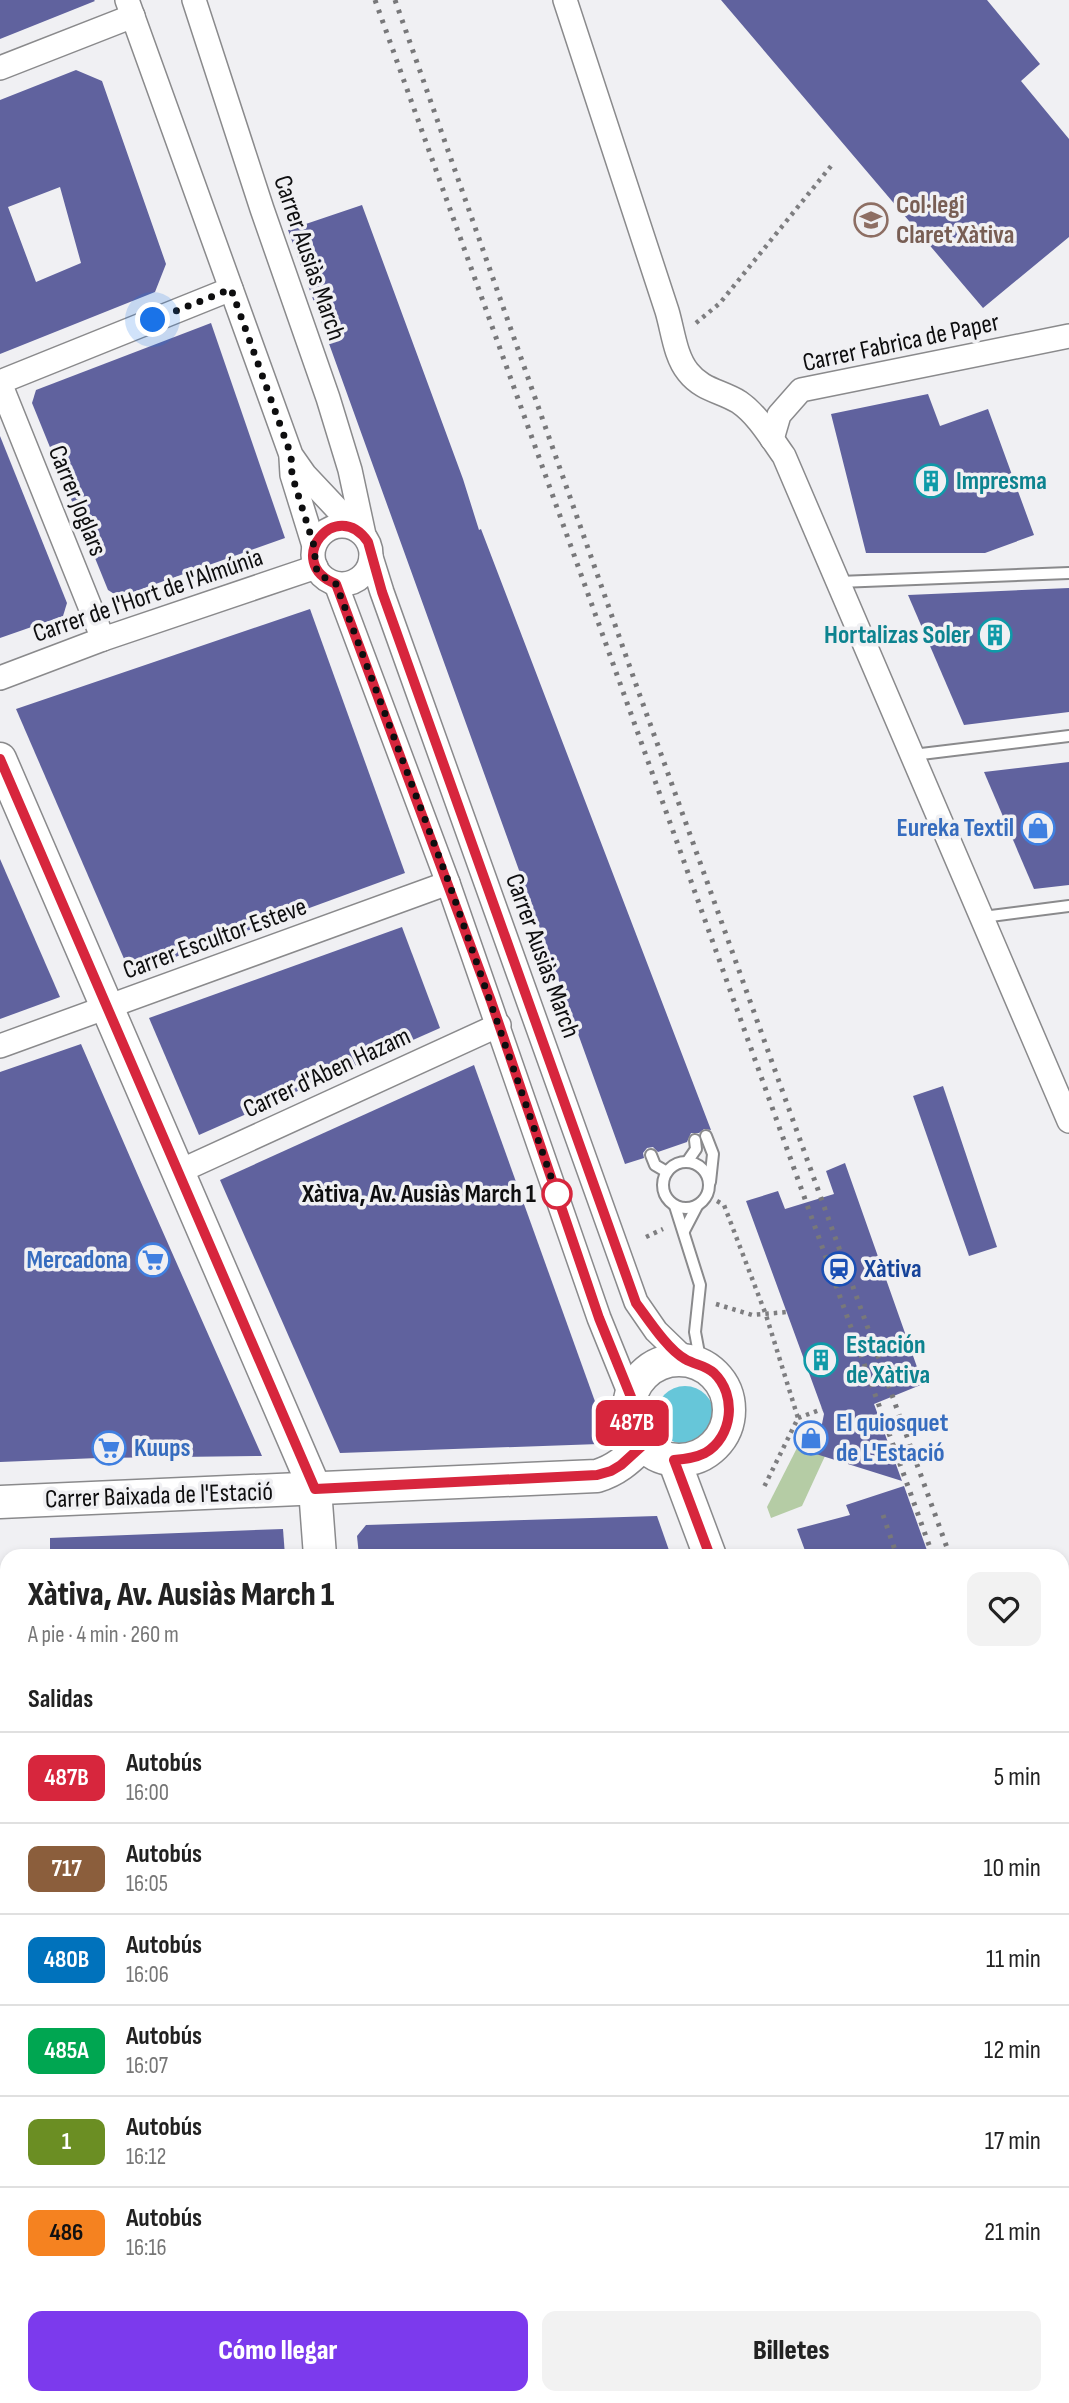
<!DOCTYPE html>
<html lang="es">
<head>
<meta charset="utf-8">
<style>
  :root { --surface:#fff; --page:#f2f2f2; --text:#222; --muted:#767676; --line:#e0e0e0; --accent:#7c3aed }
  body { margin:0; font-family:"Sofia Sans Condensed",sans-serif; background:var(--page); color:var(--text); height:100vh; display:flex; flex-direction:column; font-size:26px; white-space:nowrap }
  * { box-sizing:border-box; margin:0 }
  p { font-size:23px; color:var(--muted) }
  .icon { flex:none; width:38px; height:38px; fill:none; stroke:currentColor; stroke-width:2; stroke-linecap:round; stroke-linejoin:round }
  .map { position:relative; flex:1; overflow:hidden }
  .panel { position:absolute; left:0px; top:1549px; width:1069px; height:856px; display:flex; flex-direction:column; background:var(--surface); border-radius:21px 21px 0 0; box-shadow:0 4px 10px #0003 }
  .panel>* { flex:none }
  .badge { padding:0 14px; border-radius:10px; font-size:24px; line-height:46px }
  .you { position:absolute; width:35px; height:35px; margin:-18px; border:5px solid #fff; border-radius:50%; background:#1a73e8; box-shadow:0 0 0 10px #1a73e833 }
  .map>.badge { position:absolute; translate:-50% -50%; box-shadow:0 0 0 4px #fff }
  h2 { padding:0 28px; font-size:26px; line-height:63px }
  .round { display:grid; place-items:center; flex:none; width:74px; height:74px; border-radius:14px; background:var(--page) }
  .headline { display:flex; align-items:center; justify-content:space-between; height:119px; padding:0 28px }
  h1 { font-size:33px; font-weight:800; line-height:52px }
  .primary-button { display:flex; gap:14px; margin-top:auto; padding:14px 28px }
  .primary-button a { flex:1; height:80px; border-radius:14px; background:var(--accent); color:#fff; font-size:28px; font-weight:800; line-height:80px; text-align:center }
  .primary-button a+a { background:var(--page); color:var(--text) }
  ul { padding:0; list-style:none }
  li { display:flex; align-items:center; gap:21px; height:91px; padding:0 28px; border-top:2px solid var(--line) }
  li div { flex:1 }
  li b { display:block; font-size:26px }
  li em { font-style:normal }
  li .badge { min-width:77px; font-weight:700; text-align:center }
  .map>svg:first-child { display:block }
</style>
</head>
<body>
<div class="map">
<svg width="1069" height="2403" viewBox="0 0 1069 2403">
  <rect width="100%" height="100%" fill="#f0f0f3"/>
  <polygon fill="#b5cca5" points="798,1446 825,1456 802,1506 771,1518 767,1507"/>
  <circle fill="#66c6d9" cx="685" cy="1415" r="29"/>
  <g fill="#60629e" fill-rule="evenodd">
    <polygon points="0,0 94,0 95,1 0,39"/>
    <polygon points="721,0 987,0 1040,64 1021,81 1069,139 1069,237 983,308"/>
    <path d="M 76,70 L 102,81 L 166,264 L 155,292 L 0,354 L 0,100 ZM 60,187 L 81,263 L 36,282 L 8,207 Z"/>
    <polygon points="362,205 463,479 479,530 481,529 711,1130 704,1129 699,1133 691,1133 687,1142 658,1152 653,1147 647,1148 643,1153 644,1158 625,1164 288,230"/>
    <polygon points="211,323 285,538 119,597 108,590 32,403 36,390"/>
    <polygon points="928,394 940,426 988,409 1034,535 985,553 866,553 831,414"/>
    <polygon points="0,436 67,603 63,616 0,638"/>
    <polygon points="1069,588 1069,712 964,725 908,595"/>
    <polygon points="310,609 405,873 137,971 128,968 16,709"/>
    <polygon points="1069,762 1069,885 1034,889 984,772"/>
    <polygon points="0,859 60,997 0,1019"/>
    <polygon points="402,927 440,1028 199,1135 149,1018"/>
    <polygon points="81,1044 143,1187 262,1456 98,1458 0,1462 0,1072"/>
    <polygon points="474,1065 597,1407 599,1444 340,1453 220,1180"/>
    <polygon points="943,1086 997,1247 969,1256 913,1096"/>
    <polygon points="845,1163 923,1384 874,1404 902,1481 816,1454 824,1414 746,1201 778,1191 785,1209 834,1194 826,1171"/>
    <polygon points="904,1486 929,1556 807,1556 797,1529 850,1515 846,1505"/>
    <polygon points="657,1516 671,1556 359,1556 357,1536 366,1525"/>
    <polygon points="283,1529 285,1556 50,1556 50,1538"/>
  </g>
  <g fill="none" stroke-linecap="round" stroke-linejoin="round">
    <defs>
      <g id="lane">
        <polyline points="839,582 1069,573"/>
        <polyline points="913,755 1069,736"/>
        <polyline points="983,917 1069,906"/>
        <polyline points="706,1136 713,1154 710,1182"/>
        <polyline points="651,1155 655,1165 667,1172"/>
        <circle cx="686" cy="1185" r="23"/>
        <polyline points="687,1162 696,1149 695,1140"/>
        <polyline points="675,1206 700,1285 695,1332 701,1364"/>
        <polyline points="684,1231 697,1206"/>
        <polyline points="625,2398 625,2403"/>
        <polyline points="854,2398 854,2403"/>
      </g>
      <g id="street">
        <polyline points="127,0 291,455 305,475 356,529"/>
        <polyline points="194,0 262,209 328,398 350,470 364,535"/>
        <path d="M 565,0 L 667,311 C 673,331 675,356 688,372 C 702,390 721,391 739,402 C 758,415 771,438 784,456 L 1069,1121"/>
        <polyline points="0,68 133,16"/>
        <polyline points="0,382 231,289"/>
        <polyline points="0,383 103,639"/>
        <polyline points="772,439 779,415 801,390 1069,336"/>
        <polyline points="291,458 292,475 314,546"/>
        <circle cx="342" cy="555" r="29"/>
        <polyline points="371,557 382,592 636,1302 656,1331 685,1359"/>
        <polyline points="336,584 448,883 599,1318 631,1397"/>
        <polyline points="0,678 103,639 316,567"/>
        <polyline points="0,1046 448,883"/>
        <polyline points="178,1172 499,1025"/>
        <polyline points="0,1882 7,1881"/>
        <polyline points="0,2191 7,2191"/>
        <polyline points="238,2398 239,2403"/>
      </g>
      <g id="secondary">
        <polyline points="0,759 315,1489 320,1556"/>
        <circle cx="679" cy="1410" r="50"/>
        <polyline points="674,1460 710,1556"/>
        <path d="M 0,1502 L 597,1476 C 617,1470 628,1459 643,1445"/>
        <polyline points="376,2398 377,2403"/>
        <polyline points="1011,2398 1013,2403"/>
      </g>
    </defs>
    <use href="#lane" stroke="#8a8a8c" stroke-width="14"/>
    <use href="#street" stroke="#8a8a8c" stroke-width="26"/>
    <use href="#secondary" stroke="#8a8a8c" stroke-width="35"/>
    <g stroke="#7e7e80" stroke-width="4.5" stroke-dasharray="3.5 5" stroke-linecap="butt">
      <polyline points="696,323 720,303 831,166"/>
      <polyline points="717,1201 724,1205 766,1315 798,1418 764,1487"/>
      <polyline points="646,1237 663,1229"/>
      <polyline points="716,1304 752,1315 787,1312"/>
      <polyline points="798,1418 822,1409"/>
    </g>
    <use href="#lane" stroke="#fff" stroke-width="10"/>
    <use href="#street" stroke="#fff" stroke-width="23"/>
    <use href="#secondary" stroke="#fff" stroke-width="32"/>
    <g stroke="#78787a" stroke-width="5" stroke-dasharray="3.5 7" stroke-linecap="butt">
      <polyline points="375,0 933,1556"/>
      <polyline points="395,0 639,693 950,1556"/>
      <polyline points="883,1515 897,1556"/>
      <polyline points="1062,1868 1069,1887"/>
      <polyline points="1062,1918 1069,1937"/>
      <polyline points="1062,2018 1069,2037"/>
    </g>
  </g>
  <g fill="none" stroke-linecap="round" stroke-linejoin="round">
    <defs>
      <path id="line" d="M 0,759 L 315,1489 L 597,1475 L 611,1471 L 621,1465 L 643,1445 L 634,1431 L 629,1414 L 631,1397 L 599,1318 L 491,1001 L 336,584 C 282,563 336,495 368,542 L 382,592 L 636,1303 C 648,1319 668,1350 685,1359 C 695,1365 705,1365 714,1373 C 737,1395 733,1437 705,1453 C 695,1458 685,1459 674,1460 L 710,1556"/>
    </defs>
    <use href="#line" stroke="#fff" stroke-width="16"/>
    <use href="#line" stroke="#d7263d" stroke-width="10"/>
    <polyline stroke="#0e0e0f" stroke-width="7" stroke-dasharray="0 12.6" points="153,320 231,289 291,455 292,475 314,546 316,568 320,575 336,584 449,883 558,1197 557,1194"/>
  </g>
  <defs>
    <symbol id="school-ring" viewBox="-11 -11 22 22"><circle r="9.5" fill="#f0f0f3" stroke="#8d6e63" stroke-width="1.5"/><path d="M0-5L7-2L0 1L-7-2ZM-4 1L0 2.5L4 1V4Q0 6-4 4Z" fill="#8d6e63"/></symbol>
    <symbol id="building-ring" viewBox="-11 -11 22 22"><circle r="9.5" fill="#f0f0f3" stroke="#0f9aa8" stroke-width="1.5"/><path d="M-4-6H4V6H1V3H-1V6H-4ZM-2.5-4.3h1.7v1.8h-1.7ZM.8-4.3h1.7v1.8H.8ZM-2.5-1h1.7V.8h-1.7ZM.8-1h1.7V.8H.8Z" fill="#0f9aa8"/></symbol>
    <symbol id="shop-ring" viewBox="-11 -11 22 22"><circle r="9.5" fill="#f0f0f3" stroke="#3f7fe0" stroke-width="1.5"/><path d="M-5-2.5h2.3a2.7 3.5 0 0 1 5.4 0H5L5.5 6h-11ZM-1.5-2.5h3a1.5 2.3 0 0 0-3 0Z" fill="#3f7fe0"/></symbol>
    <symbol id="supermarket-ring" viewBox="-11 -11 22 22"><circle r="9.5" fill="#f0f0f3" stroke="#3f7fe0" stroke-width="1.5"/><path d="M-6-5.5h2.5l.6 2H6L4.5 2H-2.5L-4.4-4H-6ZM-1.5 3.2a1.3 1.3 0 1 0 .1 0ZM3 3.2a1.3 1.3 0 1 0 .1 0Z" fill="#3f7fe0"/></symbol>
    <symbol id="station-ring" viewBox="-11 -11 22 22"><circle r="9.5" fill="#f0f0f3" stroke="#1a4fb4" stroke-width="1.5"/><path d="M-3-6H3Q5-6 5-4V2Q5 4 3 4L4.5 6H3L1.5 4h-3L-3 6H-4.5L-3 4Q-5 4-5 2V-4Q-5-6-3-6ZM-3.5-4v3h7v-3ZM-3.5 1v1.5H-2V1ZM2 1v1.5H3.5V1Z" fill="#1a4fb4"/></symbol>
  </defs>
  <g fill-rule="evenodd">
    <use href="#school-ring" x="852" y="201" width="38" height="38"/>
    <use href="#building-ring" x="912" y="462" width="38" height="38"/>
    <use href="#building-ring" x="976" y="616" width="38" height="38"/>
    <use href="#shop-ring" x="1019" y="809" width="38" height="38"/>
    <use href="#supermarket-ring" x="134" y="1241" width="38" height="38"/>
    <use href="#station-ring" x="820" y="1250" width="38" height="38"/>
    <use href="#building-ring" x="802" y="1341" width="38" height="38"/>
    <use href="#shop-ring" x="792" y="1419" width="38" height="38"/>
    <use href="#supermarket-ring" x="90" y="1429" width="38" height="38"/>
  </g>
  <circle fill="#fff" stroke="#d7263d" stroke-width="3.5" cx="557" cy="1194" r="14"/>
  <g text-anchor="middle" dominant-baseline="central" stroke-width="7" stroke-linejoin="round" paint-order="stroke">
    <g font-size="26" font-weight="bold" fill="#785e54" stroke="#f0f0f3" text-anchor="start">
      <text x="896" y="205">Col·legi<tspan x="896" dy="30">Claret Xàtiva</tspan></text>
    </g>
    <g font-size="26" fill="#0e0e0f" stroke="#f0f0f3">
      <text transform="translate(309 258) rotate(71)">Carrer Ausiàs March</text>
      <text transform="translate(901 343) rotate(-12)">Carrer Fabrica de Paper</text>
      <text transform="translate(77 501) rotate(68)">Carrer Joglars</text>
      <text transform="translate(148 596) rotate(-19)">Carrer de l'Hort de l'Almúnia</text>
      <text transform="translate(215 939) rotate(-20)">Carrer Escultor Esteve</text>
      <text transform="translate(542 956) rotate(70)">Carrer Ausiàs March</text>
      <text transform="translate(327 1073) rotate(-25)">Carrer d'Aben Hazam</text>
      <text transform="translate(159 1496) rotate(-2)">Carrer Baixada de l'Estació</text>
    </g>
    <g font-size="26" font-weight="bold" fill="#0d838f" stroke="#f0f0f3" text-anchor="start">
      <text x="956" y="481">Impresma</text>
      <text x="970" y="635" text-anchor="end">Hortalizas Soler</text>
      <text x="846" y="1345">Estación<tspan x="846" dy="30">de Xàtiva</tspan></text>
    </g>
    <g font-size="26" font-weight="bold" fill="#366cbe" stroke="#f0f0f3" text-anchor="end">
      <text x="1014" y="828">Eureka Textil</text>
      <text x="128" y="1260">Mercadona</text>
      <text x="836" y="1423" text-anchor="start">El quiosquet<tspan x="836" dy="30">de L'Estació</tspan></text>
      <text x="134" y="1448" text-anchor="start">Kuups</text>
    </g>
    <g font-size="26" font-weight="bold" fill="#0e0e0f" stroke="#f0f0f3" text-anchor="end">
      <text x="536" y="1194">Xàtiva, Av. Ausiàs March 1</text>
    </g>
    <g font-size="26" font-weight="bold" fill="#164399" stroke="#f0f0f3" text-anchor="start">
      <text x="864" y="1269">Xàtiva</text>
    </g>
  </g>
</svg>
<div class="you" style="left:153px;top:320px"></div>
<b class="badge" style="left:632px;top:1423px;background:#d7263d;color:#fff">487B</b>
<section class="panel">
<div class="headline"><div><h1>Xàtiva, Av. Ausiàs March 1</h1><p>A pie · 4 min · 260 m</p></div><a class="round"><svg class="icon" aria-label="heart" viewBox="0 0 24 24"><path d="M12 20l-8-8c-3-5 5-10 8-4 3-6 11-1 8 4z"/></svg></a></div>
<h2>Salidas</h2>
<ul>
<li><span class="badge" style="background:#d7263d;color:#fff">487B</span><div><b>Autobús</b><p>16:00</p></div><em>5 min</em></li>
<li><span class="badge" style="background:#8b5e3c;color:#fff">717</span><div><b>Autobús</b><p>16:05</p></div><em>10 min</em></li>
<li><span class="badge" style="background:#0072bc;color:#fff">480B</span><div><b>Autobús</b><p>16:06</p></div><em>11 min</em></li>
<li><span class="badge" style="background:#00a651;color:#fff">485A</span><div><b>Autobús</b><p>16:07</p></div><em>12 min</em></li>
<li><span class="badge" style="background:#6b8e23;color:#fff">1</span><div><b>Autobús</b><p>16:12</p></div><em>17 min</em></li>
<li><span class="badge" style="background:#f58220;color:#111">486</span><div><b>Autobús</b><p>16:16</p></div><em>21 min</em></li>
</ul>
<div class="primary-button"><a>Cómo llegar</a><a>Billetes</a></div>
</section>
</div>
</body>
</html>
